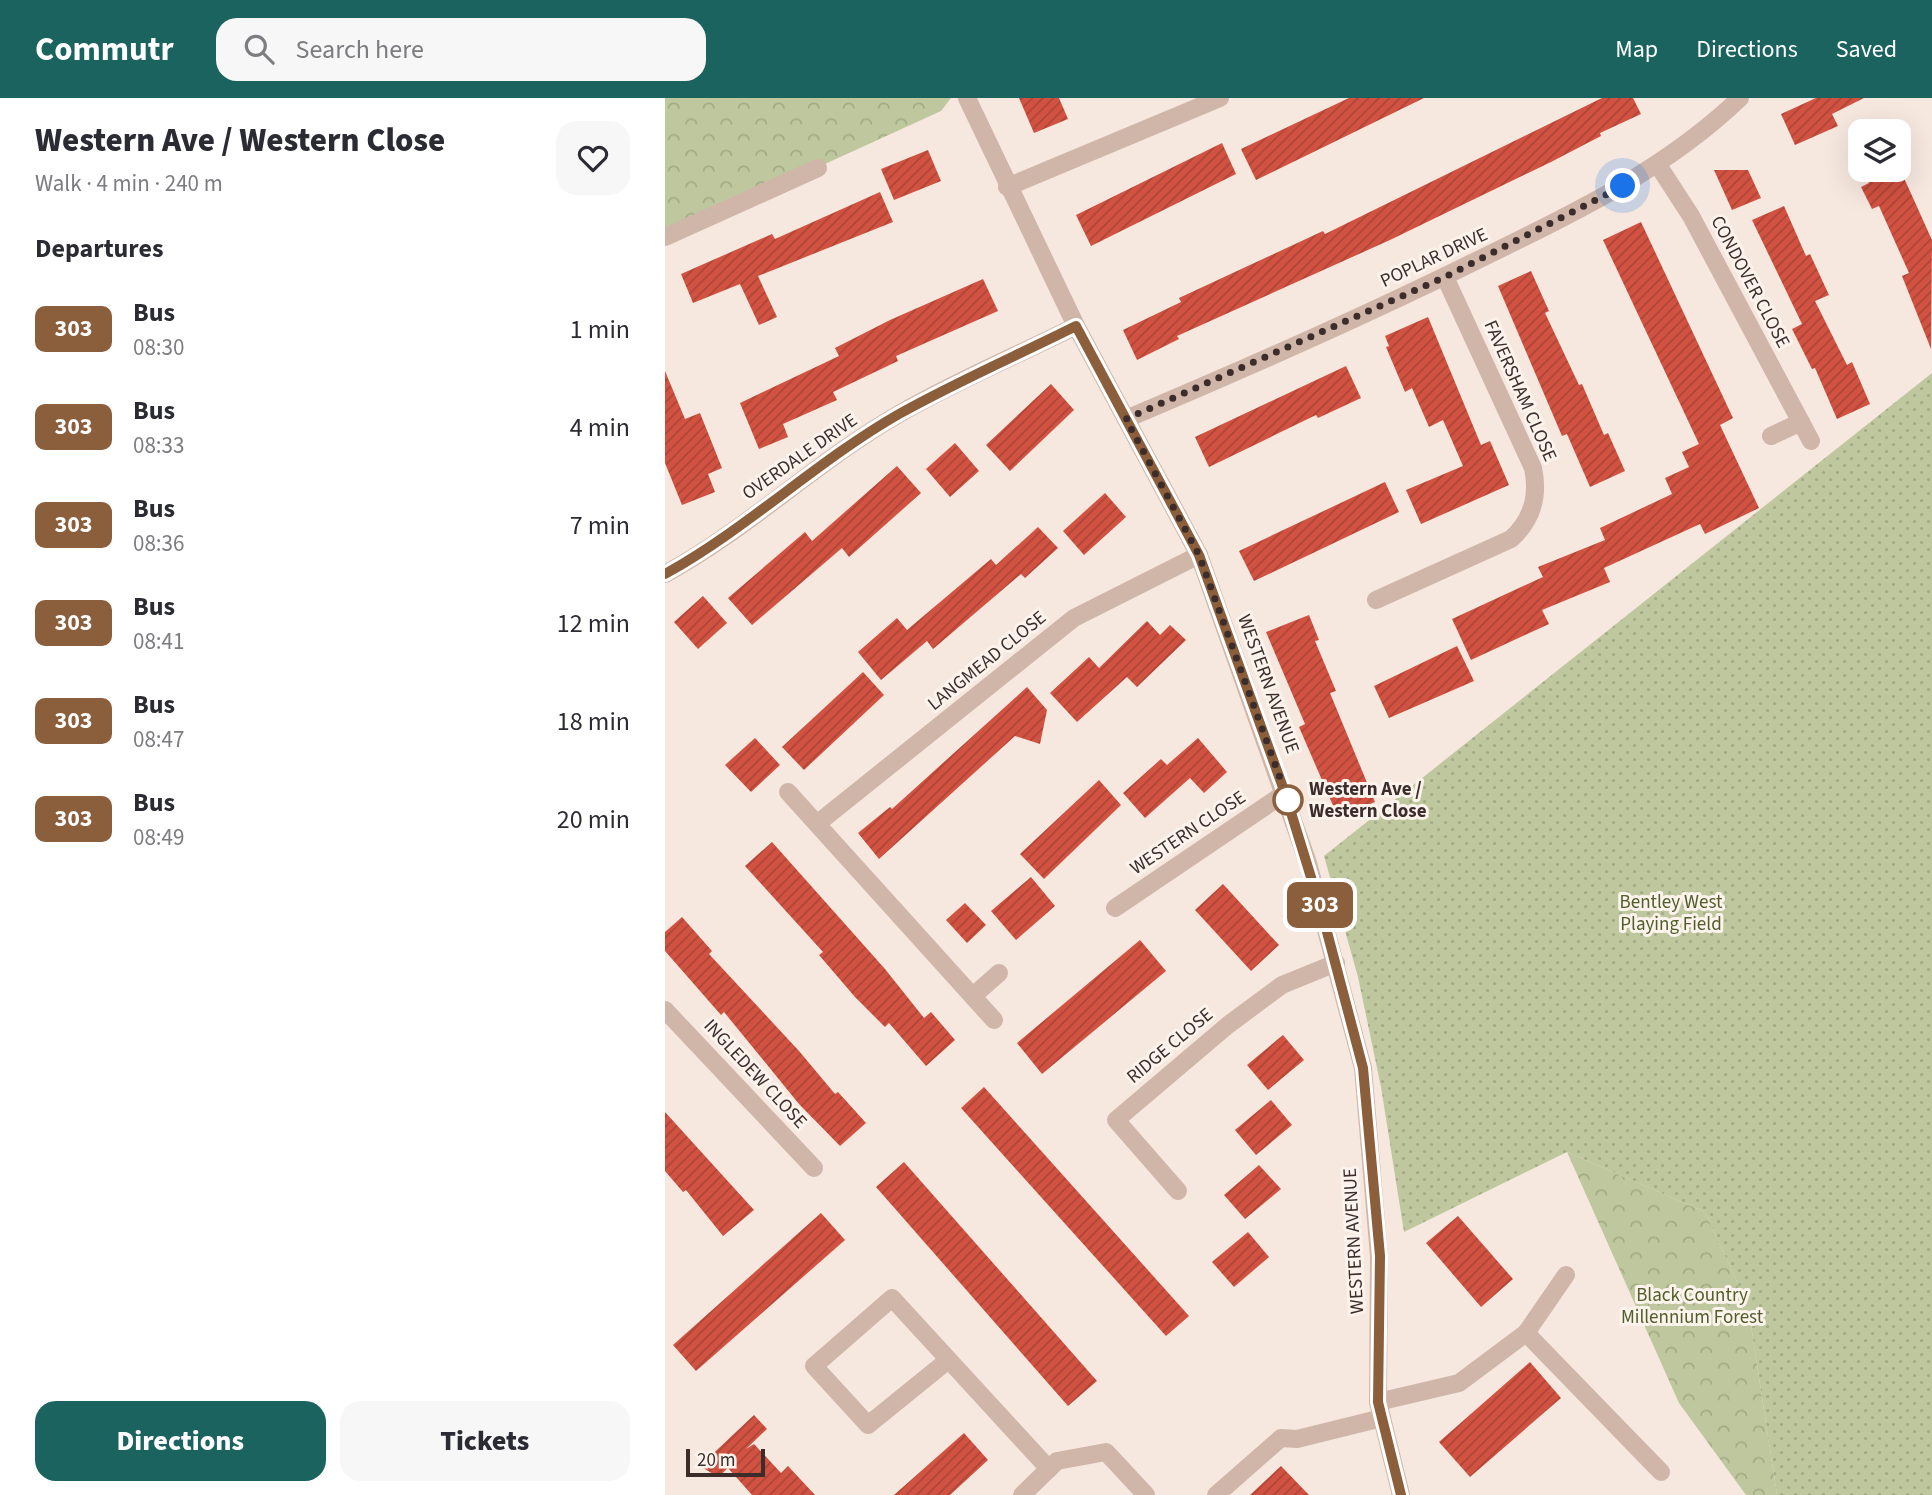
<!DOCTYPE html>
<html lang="en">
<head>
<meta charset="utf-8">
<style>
  :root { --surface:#fff; --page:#f7f7f7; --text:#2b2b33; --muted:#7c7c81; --accent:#1a635f }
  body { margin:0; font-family:"Source Sans 3",sans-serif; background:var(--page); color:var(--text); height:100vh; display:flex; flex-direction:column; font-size:26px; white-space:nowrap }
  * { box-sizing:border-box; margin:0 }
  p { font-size:23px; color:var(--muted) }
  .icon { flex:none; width:38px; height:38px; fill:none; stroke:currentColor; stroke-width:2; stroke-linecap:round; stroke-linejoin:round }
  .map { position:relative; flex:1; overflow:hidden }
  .drawer { display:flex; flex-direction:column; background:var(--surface); width:665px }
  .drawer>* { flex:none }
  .badge { padding:0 14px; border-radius:10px; font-size:24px; line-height:46px }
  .controls { position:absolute; left:1183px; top:21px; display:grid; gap:14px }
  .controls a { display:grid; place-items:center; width:63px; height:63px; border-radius:14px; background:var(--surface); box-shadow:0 7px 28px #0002; font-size:35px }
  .scale { position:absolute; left:21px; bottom:18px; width:79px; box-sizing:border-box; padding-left:7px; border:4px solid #3c2d2a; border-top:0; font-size:19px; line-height:24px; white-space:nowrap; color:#3c2d2a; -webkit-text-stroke:5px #fcf3ed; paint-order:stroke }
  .you { position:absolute; width:35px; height:35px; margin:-18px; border:5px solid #fff; border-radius:50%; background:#1a73e8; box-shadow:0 0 0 10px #1a73e833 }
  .map>.badge { position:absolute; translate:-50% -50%; box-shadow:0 0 0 4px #fff }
  h2 { padding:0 35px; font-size:26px; line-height:63px }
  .round { display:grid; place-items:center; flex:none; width:74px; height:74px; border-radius:21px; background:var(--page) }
  .headline { display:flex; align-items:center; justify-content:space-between; height:119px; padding:0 35px }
  h1 { font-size:33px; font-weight:800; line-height:52px }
  .button { display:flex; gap:14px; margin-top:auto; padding:14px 35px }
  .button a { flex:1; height:80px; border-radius:21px; background:var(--accent); color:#fff; font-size:28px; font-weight:800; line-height:80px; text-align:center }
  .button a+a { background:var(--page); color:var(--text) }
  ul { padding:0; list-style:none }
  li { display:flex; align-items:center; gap:21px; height:98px; padding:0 35px }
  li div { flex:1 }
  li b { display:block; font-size:26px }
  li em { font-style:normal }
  li .badge { min-width:77px; font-weight:700; text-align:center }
  header { display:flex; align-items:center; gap:42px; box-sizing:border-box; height:98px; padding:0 35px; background:var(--accent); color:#fff }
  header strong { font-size:33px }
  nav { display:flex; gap:38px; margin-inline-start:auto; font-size:24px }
  .search { width:490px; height:63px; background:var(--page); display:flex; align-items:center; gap:18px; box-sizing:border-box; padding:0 24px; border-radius:21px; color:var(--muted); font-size:26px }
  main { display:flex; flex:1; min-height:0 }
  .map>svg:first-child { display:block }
</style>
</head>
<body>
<header>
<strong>Commutr</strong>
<div class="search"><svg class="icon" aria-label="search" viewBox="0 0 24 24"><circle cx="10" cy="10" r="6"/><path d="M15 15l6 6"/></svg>Search here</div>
<nav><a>Map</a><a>Directions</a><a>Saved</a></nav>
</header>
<main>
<section class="drawer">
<div class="headline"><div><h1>Western Ave / Western Close</h1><p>Walk · 4 min · 240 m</p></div><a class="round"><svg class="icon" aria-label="heart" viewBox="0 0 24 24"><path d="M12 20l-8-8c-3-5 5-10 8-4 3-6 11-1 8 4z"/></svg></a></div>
<h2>Departures</h2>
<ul>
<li><span class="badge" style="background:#8b5e3c;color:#fff">303</span><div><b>Bus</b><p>08:30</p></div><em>1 min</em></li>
<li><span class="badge" style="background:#8b5e3c;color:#fff">303</span><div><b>Bus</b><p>08:33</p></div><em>4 min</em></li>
<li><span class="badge" style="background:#8b5e3c;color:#fff">303</span><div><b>Bus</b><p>08:36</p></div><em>7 min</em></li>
<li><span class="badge" style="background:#8b5e3c;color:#fff">303</span><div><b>Bus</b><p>08:41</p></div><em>12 min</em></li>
<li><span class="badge" style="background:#8b5e3c;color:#fff">303</span><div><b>Bus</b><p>08:47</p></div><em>18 min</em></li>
<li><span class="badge" style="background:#8b5e3c;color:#fff">303</span><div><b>Bus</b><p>08:49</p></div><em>20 min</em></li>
</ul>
<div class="button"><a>Directions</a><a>Tickets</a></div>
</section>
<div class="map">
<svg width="1267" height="1397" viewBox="0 0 1267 1397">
  <defs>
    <pattern id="forest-crowns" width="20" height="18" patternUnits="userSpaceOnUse" patternTransform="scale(1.75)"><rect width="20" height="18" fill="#bec79d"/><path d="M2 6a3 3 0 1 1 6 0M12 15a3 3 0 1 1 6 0" fill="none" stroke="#a4ab87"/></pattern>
    <pattern id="park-dots" width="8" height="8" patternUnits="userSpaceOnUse" patternTransform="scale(1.75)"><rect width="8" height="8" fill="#bec79d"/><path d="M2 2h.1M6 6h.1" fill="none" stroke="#a4ab87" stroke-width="1.8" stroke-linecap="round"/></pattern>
    <pattern id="building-hatch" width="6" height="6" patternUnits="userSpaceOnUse" patternTransform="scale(1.75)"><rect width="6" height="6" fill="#d25241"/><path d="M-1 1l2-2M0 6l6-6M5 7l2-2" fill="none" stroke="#ac4437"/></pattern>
  </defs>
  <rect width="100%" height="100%" fill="#f6e8df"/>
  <g fill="url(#forest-crowns)">
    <polygon points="0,0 286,0 276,13 0,139"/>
    <polygon points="902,1054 1040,1114 1083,1208 1112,1397 1081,1397 1014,1305"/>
  </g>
  <polygon fill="url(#park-dots)" points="1267,275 1267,1397 1112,1397 1083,1208 1040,1114 902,1054 739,1134 716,989 693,879 659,758"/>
  <g fill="url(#building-hatch)">
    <polygon points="354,0 394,0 403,21 369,35"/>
    <polygon points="684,0 759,0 591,82 576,51"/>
    <polygon points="937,0 968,0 976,16 935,35 936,38 886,64 725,142 512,238 514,241 472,262 458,232 516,204 514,200 658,133 660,136"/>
    <polygon points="1151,0 1199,0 1167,16 1173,28 1130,47 1116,16"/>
    <polygon points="557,45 571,76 426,148 411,117"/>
    <polygon points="263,52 276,83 229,102 216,71"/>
    <polygon points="1234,69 1267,142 1266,251 1237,178 1244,175 1214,108 1207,111 1196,89 1204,85 1198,72 1234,72"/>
    <polygon points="1049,72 1083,72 1096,100 1067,112"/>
    <polygon points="215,94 228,124 93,178 112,219 94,227 75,186 28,205 16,176 107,136 110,141"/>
    <polygon points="1119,108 1141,158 1145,156 1164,197 1150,203 1182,267 1187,264 1205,306 1172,321 1150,270 1147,271 1127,231 1137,226 1087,122"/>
    <polygon points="976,124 1068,320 1055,327 1094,410 1040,436 1035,426 939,470 945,484 877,512 884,526 806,562 787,521 878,479 873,469 940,442 935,430 1007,396 1000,380 1024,369 1017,354 1034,346 938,142"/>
    <polygon points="866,173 884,213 880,215 914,287 917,286 939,337 943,335 960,373 925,389 902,336 897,338 833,188"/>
    <polygon points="318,181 333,213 231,258 233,263 168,294 172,302 118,326 123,339 94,351 75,305 174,258 170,250 225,222"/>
    <polygon points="763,219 816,347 825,343 844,387 756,426 741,392 798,368 778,322 764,329 747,290 740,294 721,249 724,248 720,238"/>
    <polygon points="681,268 696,300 653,320 651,317 544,369 530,339"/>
    <polygon points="0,273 20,321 35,315 57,370 43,376 50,394 17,407 0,365"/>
    <polygon points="386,286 409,312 345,373 321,347"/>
    <polygon points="290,345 314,373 285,399 261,371"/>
    <polygon points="232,368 256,395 184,459 177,450 87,527 63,500 140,434 147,443"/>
    <polygon points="720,384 734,414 589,483 574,453"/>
    <polygon points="440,395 461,419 419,457 398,433"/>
    <polygon points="373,429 393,450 360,480 356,476 268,551 262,543 216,582 193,554 232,520 242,532 326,461 331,467"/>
    <polygon points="38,498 62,525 33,551 9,524"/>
    <polygon points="644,517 654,542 650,543 671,593 665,595 710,704 673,719 634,629 640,626 601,534"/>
    <polygon points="482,523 495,537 505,527 521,542 472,589 462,579 412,624 385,595 424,559 434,570"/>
    <polygon points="792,548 809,583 724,620 709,588"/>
    <polygon points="198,574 219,597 139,672 117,649"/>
    <polygon points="362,589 382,612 375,646 350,638 214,761 193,735 225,709 227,711"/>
    <polygon points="90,640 115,667 86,694 60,667"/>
    <polygon points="533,640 562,674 539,695 525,680 480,720 458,695 496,661 502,667"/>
    <polygon points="434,682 456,707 379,781 355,756"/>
    <polygon points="107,744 220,871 259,920 266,914 290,942 261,968 224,925 220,929 190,899 154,857 158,854 80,768"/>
    <polygon points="366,779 390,808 351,842 326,813"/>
    <polygon points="558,786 614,847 586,873 530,812"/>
    <polygon points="300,805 321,827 302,845 281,822"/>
    <polygon points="17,819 47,853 44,856 134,953 170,996 173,994 201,1025 175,1048 134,1006 59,914 56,917 0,853 0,834"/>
    <polygon points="475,842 501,873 377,976 352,945"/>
    <polygon points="618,937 639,962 603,992 582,967"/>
    <polygon points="319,989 524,1218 501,1238 296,1010"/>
    <polygon points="606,1002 627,1027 591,1057 570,1032"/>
    <polygon points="0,1014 89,1112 58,1138 21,1092 18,1094 0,1073"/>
    <polygon points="239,1064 432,1283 403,1308 211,1089"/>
    <polygon points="594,1067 616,1091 580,1121 559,1097"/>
    <polygon points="156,1115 180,1142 31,1273 8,1247"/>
    <polygon points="793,1118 848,1181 816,1209 761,1145"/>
    <polygon points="583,1134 604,1159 569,1189 547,1164"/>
    <polygon points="865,1264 896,1300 805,1379 774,1344"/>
    <polygon points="89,1317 102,1331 81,1351 89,1346 116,1375 123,1368 150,1397 87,1397 63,1370 53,1379 35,1368"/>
    <polygon points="299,1335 323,1362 285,1397 229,1397"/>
    <polygon points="616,1368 644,1397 585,1397"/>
  </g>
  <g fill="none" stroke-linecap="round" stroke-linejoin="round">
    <g stroke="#d0b6a9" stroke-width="18">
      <polyline points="302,0 411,228 534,457 643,765 698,970 714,1158 713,1304 736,1397"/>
      <polyline points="993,67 1026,118 1146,343"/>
      <polyline points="342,89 555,0"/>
      <polyline points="0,139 153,70"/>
      <path d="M 461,321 C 582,270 702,217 819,159 C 911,114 1001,71 1075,0"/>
      <polyline points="1106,338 1136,324"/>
      <path d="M 0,476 C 83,431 152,363 234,316 C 291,283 353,257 411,228"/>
      <path d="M 711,502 L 846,441 C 867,422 874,398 868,370 L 780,179"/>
      <polyline points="123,694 329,922"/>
      <polyline points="153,725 409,520 534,457"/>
      <polyline points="450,810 620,695"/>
      <polyline points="308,898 334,875"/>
      <polyline points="0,912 149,1070"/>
      <polyline points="513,1093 451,1022 563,927 617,887 671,865"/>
      <polyline points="861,1235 996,1374"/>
      <polyline points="282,1263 203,1327 149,1268 227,1200 384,1371"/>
      <polyline points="713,1304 794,1285 861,1235 901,1177"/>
      <polyline points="357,1397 392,1363 441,1354 481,1397"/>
      <polyline points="551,1397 616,1340 632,1341 717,1320"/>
    </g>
  </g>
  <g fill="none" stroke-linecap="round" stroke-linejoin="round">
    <defs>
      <path id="line" d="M 0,476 C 83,430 152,363 234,316 C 291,284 353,257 411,228 L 534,457 L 620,695 L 657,815 L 698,970 L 715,1158 L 713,1304 L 736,1397"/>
    </defs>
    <use href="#line" stroke="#fff" stroke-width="16"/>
    <use href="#line" stroke="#8b5e3c" stroke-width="10"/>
    <polyline stroke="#3c2d2a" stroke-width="7" stroke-dasharray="0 12.6" points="623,702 534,457 461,321 780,179 958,88"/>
  </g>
  <circle fill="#fff" stroke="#8b5e3c" stroke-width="3.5" cx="623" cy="702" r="14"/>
  <g text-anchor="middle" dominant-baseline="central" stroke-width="6" stroke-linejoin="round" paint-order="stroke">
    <g font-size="19" fill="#3c2d2a" stroke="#fcf3ed">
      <text transform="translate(769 160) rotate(-25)">POPLAR DRIVE</text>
      <text transform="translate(1085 184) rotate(62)">CONDOVER CLOSE</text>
      <text transform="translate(855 293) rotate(66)">FAVERSHAM CLOSE</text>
      <text transform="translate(135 359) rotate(-35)">OVERDALE DRIVE</text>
      <text transform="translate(322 563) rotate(-39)">LANGMEAD CLOSE</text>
      <text transform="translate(603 586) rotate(70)">WESTERN AVENUE</text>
      <text transform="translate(523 735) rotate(-34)">WESTERN CLOSE</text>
      <text transform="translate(505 948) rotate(-40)">RIDGE CLOSE</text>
      <text transform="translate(90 976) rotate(47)">INGLEDEW CLOSE</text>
      <text transform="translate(689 1143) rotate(-93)">WESTERN AVENUE</text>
    </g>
    <g font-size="19" font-weight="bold" fill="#3c2d2a" stroke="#fcf3ed" text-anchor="start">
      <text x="644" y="691">Western Ave /<tspan x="644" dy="22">Western Close</tspan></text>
    </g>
    <g font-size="19" fill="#515e2a" stroke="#fcf3ed">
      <text x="1006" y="804">Bentley West<tspan x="1006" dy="22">Playing Field</tspan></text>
      <text x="1027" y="1197">Black Country<tspan x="1027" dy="22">Millennium Forest</tspan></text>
    </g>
  </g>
</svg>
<div class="controls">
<a><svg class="icon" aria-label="layers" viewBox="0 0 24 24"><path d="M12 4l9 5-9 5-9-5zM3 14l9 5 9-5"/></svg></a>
</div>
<div class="scale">20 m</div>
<div class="you" style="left:958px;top:88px"></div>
<b class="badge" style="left:655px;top:807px;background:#8b5e3c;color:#fff">303</b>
</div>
</main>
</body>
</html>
